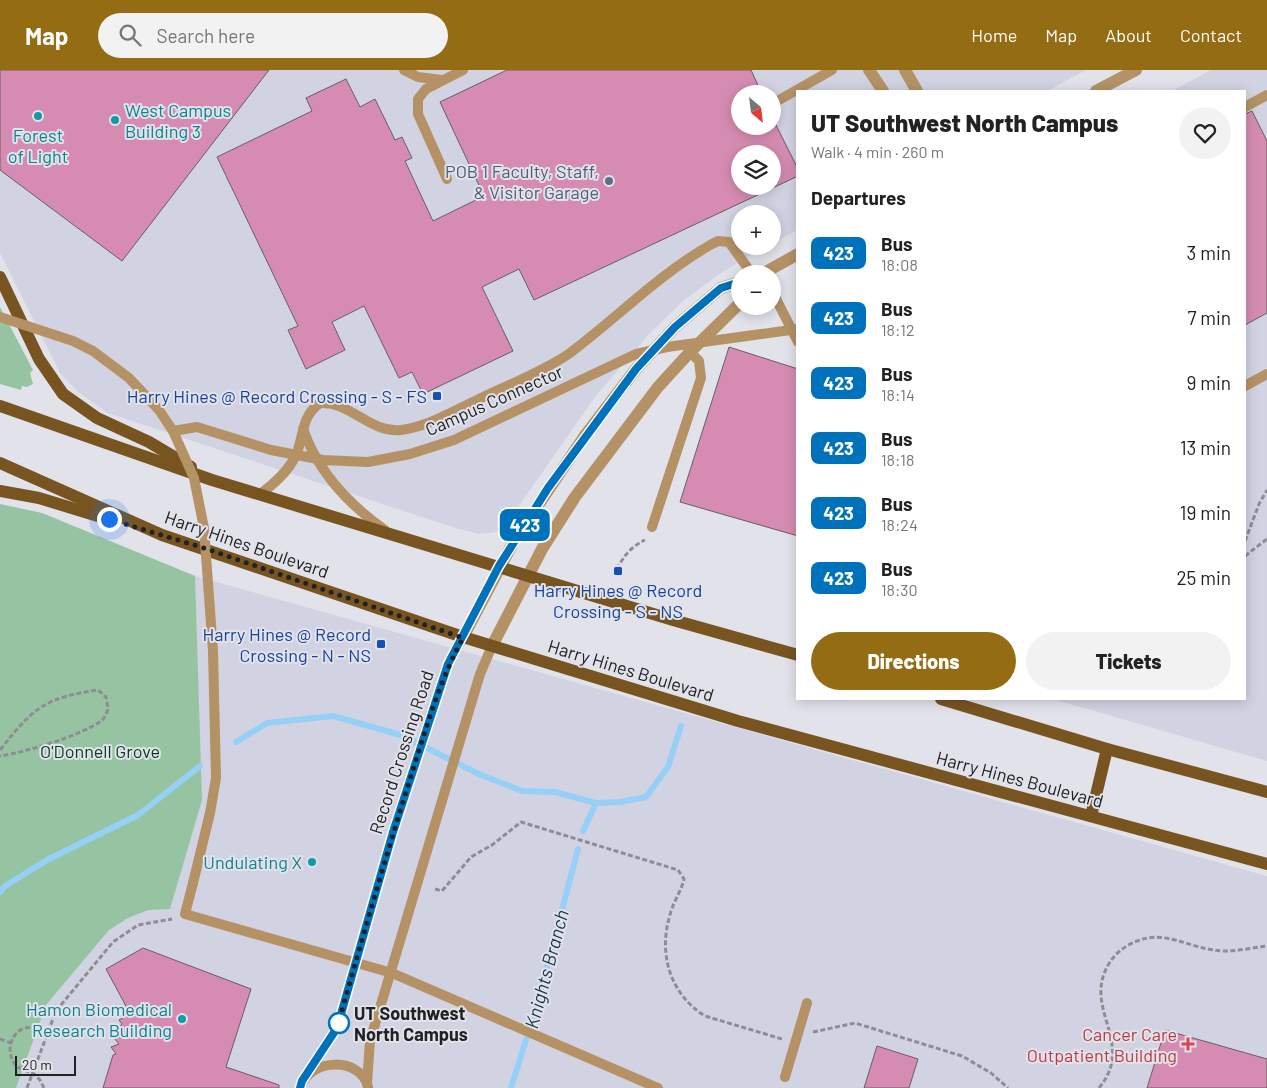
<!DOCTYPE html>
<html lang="en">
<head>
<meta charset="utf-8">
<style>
  :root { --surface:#fff; --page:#f2f2f2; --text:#222; --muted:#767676; --accent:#936c14 }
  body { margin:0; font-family:Barlow,sans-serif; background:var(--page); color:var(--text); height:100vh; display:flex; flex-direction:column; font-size:19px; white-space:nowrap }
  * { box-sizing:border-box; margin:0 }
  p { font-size:16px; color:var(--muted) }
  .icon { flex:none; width:28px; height:28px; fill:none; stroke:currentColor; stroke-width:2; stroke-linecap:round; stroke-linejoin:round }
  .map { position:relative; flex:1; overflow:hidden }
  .sheet { position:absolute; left:796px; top:20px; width:450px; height:610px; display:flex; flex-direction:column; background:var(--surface); border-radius:0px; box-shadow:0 2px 12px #0003 }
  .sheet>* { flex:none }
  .badge { padding:0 10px; border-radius:8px; font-size:18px; line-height:32px }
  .needle { width:32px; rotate:152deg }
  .buttons { position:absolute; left:731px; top:15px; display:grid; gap:10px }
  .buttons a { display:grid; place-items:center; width:50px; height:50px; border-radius:50%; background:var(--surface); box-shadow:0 2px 12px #0003; font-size:25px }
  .scale { position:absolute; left:15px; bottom:12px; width:61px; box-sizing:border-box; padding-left:5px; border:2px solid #202123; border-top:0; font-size:14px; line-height:18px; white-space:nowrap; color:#202123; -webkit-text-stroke:4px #e2e2eb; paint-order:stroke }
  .you { position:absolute; width:25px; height:25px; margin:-12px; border:4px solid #fff; border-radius:50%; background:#1a73e8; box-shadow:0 0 0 8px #1a73e833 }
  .map>.badge { position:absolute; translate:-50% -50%; box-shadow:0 0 0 2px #fff }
  h2 { padding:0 15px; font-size:19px; line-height:45px }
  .round { display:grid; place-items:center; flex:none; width:52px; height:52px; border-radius:26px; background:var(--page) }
  .headline { display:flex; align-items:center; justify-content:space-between; height:85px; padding:0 15px }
  h1 { font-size:24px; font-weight:800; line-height:38px }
  .button { display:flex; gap:10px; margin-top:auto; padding:10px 15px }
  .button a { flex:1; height:58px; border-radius:30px; background:var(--accent); color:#fff; font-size:20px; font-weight:800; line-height:58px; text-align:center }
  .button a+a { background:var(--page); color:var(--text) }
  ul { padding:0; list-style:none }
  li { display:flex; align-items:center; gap:15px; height:65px; padding:0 15px }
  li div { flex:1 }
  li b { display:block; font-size:19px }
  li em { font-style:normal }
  li .badge { min-width:55px; font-weight:700; text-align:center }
  header { display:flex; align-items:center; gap:30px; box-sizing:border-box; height:70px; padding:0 25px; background:var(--accent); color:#fff }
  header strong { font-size:24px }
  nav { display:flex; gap:28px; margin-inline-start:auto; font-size:18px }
  .search { width:350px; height:45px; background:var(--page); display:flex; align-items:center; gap:12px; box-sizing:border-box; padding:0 18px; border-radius:28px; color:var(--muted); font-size:19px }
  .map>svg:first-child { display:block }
</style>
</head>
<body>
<header>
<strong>Map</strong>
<div class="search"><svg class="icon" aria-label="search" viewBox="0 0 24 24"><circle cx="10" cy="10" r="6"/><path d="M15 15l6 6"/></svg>Search here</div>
<nav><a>Home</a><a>Map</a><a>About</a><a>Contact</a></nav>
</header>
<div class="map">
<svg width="1267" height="1018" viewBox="0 0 1267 1018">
  <rect width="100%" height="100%" fill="#e2e2eb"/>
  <g fill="#d2d3e2" fill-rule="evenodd">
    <path d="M 0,0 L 1086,0 L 1047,21 L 798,21 L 797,160 L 773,173 L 772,144 L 740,144 L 740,176 L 767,176 L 721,203 L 683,231 L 649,264 L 595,327 L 509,450 L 496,462 L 479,464 L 452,457 L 108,343 L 78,322 L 60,303 L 0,183 ZM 740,24 L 772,24 L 772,56 L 740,56 ZM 740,84 L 772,84 L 772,116 L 740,116 Z"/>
    <polygon points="1211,0 1267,0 1267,691 1053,629 1245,629 1245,21 1172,21"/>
    <polygon points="0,434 42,443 195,506 1267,806 1267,1018 0,1018"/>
  </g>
  <g fill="#96c4a2">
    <polygon points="0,237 33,300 30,303 33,314 27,317 22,316 21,320 0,314"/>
    <polygon points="0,434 42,443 195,506 202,730 170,839 148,840 128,848 109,860 46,935 16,1018 0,1018"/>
  </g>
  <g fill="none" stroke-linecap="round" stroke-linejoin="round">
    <g stroke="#96d0f6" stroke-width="6">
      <polyline points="236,672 267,653 333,646 401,665 481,705 522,721 555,722 596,733"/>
      <polyline points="583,761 596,733 620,732 646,727 668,697 681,656"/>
      <polyline points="0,822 5,816 47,790 138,745 200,696"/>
      <polyline points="511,1018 536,938 578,779"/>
    </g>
  </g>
  <g fill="#d68cb2" stroke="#665f62" fill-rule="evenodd">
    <polygon points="0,0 269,0 122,191 0,100"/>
    <path d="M 507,0 L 751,0 L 762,24 L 740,24 L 740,56 L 772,56 L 772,47 L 798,99 L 798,106 L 534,230 L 519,199 L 482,217 L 513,281 L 423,324 L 412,302 L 399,308 L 364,236 L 332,252 L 345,280 L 306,299 L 288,260 L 298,256 L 217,87 L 312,41 L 306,28 L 346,9 L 360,37 L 375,29 L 395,70 L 402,67 L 412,88 L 405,91 L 433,151 L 484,126 L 440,32 ZM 740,84 L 772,84 L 772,116 L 740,116 Z"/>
    <polygon points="1252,41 1267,71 1267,243 1245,255 1245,44"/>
    <polygon points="729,277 798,299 798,466 680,432"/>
    <polygon points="143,878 251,919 226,997 279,1015 279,1018 103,1018 113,985 116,984 111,977 119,974 114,968 122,965 117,959 122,954 119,950 126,946 123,940 127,938 106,899"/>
    <polygon points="1165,960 1267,989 1267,1018 1147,1018"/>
    <polygon points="877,976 918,989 909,1018 864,1018"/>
  </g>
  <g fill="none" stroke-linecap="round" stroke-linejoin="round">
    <g stroke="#8d8d93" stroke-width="3" stroke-dasharray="5 2.5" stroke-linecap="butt">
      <polyline points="1245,471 1259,434 1267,420"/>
      <polyline points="1245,486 1267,469"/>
      <path d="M 614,506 C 621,490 628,478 645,470"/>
      <path d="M 0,680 C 33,638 44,628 98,620 L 106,627 L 108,638 C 107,643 105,648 101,651 C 80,666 26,682 0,686"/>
      <path d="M 435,819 L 442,821 L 471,787 L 492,775 L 521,752 L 678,800 L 684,809 C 681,822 673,832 670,845 C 658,884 670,924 705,946 L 782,969"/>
      <polyline points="813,962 855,953 962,986 991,1003 1008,1018"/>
      <polyline points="0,969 11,973"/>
      <polyline points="27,1018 56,941 113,872 138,855 172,849"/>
      <path d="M 44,1018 C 42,1015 41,1010 38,1008 C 34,1002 24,1001 18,997 C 8,989 8,974 15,965 C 24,954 36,957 48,960"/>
      <path d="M 1099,1018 C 1137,972 1080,938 1110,892 C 1117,881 1128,874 1140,870 C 1165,861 1189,877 1214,880 C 1231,883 1250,878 1267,876"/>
    </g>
    <g stroke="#b59266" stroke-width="10">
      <polyline points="404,0 418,7 442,10"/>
      <polyline points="772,34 832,0"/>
      <polyline points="1245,37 1267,25"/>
      <polyline points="447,109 418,44 418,29 426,19 463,0"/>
      <polyline points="772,221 798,272"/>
      <polyline points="1245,316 1267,304"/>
      <path d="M 303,359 C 318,402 348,434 385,460"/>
      <path d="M 259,425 C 274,414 288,402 296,385 C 304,366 301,346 320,333 C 350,331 369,363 401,360 C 427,357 451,342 475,331 C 505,316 543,302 570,283 C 618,247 659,204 712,174 L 718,171 L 729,172 L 752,204"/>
      <polyline points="652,457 701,308 699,291 690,282"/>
      <polyline points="193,813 185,844 392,903 658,1018"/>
      <polyline points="785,1007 807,933"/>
      <polyline points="302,1011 337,958 393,762 429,650 448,594 463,567"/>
      <polyline points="367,1013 370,971 480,604 492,576"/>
      <path d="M 300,1018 C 310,987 361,987 368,1017"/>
    </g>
    <g stroke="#b59266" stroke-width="12">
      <polyline points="869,0 883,21"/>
      <polyline points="905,0 917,21"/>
      <polyline points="1096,21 1136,0"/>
      <polyline points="762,204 798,184"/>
      <polyline points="463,567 514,471 584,367 636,299 675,257 721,218 740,212"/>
      <polyline points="492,576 542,479 575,427 658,317 690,282 740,233"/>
    </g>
    <g stroke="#785421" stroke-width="12">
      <polyline points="0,207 39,289 63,324 97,348 149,372 191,397"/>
      <polyline points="0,336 212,410 673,550 798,585"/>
      <polyline points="0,393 162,465 463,567 738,651 1267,794"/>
      <polyline points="0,421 39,428 114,451"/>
      <polyline points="941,629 1107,679 1267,722"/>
      <polyline points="1091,746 1107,679"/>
    </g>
    <g stroke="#b59266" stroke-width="10">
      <polyline points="0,247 73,271 93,281 129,308 159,340 173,361 194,408 204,458 213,581 216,708 210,743 193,813"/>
      <polyline points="173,361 197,357 271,380 323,390 368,392 410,384 454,370 636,284 667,277 798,259"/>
    </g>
  </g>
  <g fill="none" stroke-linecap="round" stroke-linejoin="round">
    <defs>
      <polyline id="line" points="300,1018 302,1011 337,958 393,762 448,594 499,496 548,418 636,299 675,257 721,218 740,212"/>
    </defs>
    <use href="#line" stroke="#fff" stroke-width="11"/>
    <use href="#line" stroke="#0072bc" stroke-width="8"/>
    <path stroke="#202123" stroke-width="5" stroke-dasharray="0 9" d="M 109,449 L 204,478 L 463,568 C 439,611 426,659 411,706 C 385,789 361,873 337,958 L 339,953"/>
  </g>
  <g fill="#0f9aa8" stroke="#e2e2eb" stroke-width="2">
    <circle cx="38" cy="46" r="5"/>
    <circle cx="115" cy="50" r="5"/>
    <circle cx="312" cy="792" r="5"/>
    <circle cx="182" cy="949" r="5"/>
  </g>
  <circle fill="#5c6f8a" stroke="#e2e2eb" stroke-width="2" cx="609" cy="111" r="5"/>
  <g fill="#1a4fb4" stroke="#e2e2eb" stroke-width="2">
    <rect x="432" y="321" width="10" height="10" rx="2.5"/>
    <rect x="613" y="496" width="10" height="10" rx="2.5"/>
    <rect x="376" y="569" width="10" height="10" rx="2.5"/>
  </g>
  <circle fill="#fff" stroke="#0072bc" stroke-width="2.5" cx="339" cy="953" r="10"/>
  <path fill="#e0444e" stroke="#e2e2eb" stroke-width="2" d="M1185.5 966.5h5v5h5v5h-5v5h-5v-5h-5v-5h5z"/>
  <g text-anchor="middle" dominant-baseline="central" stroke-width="4" stroke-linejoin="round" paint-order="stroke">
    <g font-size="18" fill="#0d838f" stroke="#e2e2eb" text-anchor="end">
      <text x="125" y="40" text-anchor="start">West Campus<tspan x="125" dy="21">Building 3</tspan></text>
      <text x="38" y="65" text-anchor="middle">Forest<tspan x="38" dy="21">of Light</tspan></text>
      <text x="302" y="792">Undulating X</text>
      <text x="172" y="939">Hamon Biomedical<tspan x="172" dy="21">Research Building</tspan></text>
    </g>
    <g font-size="18" fill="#4e5e75" stroke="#e2e2eb" text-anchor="end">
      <text x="599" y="101">POB 1 Faculty, Staff,<tspan x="599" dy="21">&amp; Visitor Garage</tspan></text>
    </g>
    <g font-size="18" fill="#164399" stroke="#e2e2eb" text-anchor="end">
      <text x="427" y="326">Harry Hines @ Record Crossing - S - FS</text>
      <text x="618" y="520" text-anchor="middle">Harry Hines @ Record<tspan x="618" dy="21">Crossing - S - NS</tspan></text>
      <text x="371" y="564">Harry Hines @ Record<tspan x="371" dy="21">Crossing - N - NS</tspan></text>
    </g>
    <g font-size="18" fill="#202123" stroke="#e2e2eb">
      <text transform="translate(494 330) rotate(-24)">Campus Connector</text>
      <text transform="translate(247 474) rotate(19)">Harry Hines Boulevard</text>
      <text transform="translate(631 600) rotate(17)">Harry Hines Boulevard</text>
      <text transform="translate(401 682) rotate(-72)">Record Crossing Road</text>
      <text transform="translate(1020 709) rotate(15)">Harry Hines Boulevard</text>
    </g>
    <g font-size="18" fill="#053d1e" stroke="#e2e2eb">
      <text x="100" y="681">O'Donnell Grove</text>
    </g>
    <g font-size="18" font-weight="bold" fill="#202123" stroke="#e2e2eb" text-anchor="start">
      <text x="354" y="943">UT Southwest<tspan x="354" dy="21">North Campus</tspan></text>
    </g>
    <g font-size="18" fill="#be3a42" stroke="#e2e2eb" text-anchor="end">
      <text x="1177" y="964">Cancer Care<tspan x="1177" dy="21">Outpatient Building</tspan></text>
    </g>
    <g font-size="19" font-style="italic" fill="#15364a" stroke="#e2e2eb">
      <text transform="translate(546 899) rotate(-75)">Knights Branch</text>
    </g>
  </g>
</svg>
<div class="buttons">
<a><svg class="needle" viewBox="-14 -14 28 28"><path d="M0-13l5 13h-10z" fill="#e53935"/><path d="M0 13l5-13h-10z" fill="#767676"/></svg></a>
<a><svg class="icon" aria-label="layers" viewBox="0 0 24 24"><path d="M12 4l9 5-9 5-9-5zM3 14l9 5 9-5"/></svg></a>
<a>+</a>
<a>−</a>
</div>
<div class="scale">20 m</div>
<div class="you" style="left:109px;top:449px"></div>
<b class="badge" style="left:525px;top:455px;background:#0072bc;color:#fff">423</b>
<section class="sheet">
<div class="headline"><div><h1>UT Southwest North Campus</h1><p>Walk · 4 min · 260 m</p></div><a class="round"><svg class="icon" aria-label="heart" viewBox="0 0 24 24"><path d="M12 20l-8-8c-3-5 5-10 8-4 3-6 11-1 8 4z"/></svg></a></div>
<h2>Departures</h2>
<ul>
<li><span class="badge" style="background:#0072bc;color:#fff">423</span><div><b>Bus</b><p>18:08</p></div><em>3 min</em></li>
<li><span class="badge" style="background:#0072bc;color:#fff">423</span><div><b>Bus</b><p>18:12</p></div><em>7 min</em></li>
<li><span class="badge" style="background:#0072bc;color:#fff">423</span><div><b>Bus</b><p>18:14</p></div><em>9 min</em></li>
<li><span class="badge" style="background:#0072bc;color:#fff">423</span><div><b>Bus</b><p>18:18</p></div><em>13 min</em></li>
<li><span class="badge" style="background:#0072bc;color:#fff">423</span><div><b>Bus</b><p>18:24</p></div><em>19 min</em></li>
<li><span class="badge" style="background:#0072bc;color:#fff">423</span><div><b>Bus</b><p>18:30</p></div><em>25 min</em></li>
</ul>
<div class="button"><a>Directions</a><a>Tickets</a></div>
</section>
</div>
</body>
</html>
